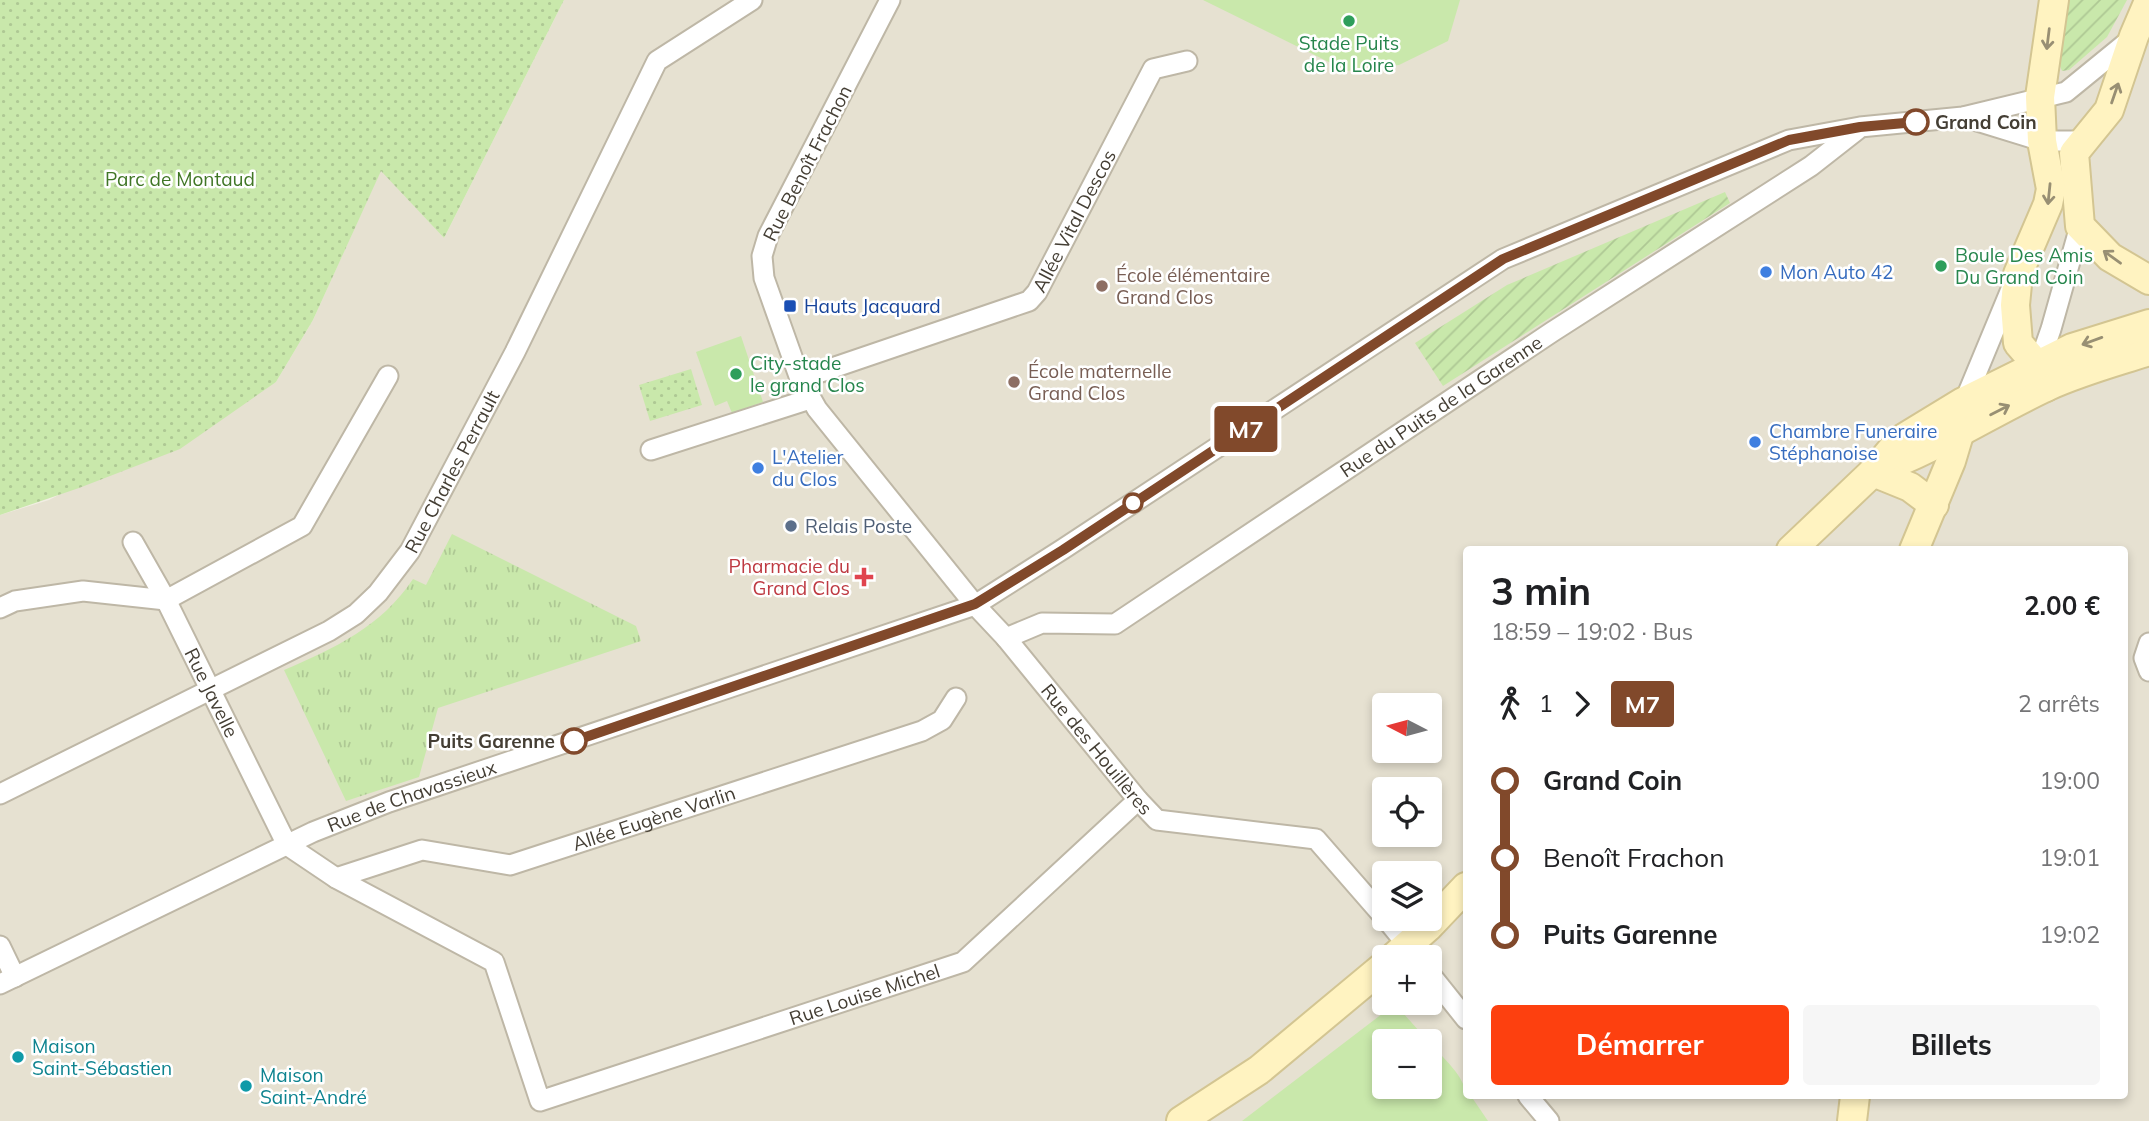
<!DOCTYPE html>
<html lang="fr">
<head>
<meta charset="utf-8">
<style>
  :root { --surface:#fff; --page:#f6f6f6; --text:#202124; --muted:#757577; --accent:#fd400f }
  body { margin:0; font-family:Mulish,sans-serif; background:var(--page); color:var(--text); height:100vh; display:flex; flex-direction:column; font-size:26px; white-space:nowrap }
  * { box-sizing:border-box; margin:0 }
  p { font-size:23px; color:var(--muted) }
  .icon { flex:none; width:38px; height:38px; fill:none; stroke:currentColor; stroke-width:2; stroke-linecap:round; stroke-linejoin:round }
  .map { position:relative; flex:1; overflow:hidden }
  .side { position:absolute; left:1463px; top:546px; width:665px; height:553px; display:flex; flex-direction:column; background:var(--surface); border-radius:7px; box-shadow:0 4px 10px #0003 }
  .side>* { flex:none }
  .badge { padding:0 14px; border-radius:5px; font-size:24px; line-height:46px }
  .needle { width:46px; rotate:276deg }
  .buttons { position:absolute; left:1372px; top:693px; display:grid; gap:14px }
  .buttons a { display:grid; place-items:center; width:70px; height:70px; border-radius:7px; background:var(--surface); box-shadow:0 4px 10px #0003; font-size:35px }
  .map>.badge { position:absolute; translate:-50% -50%; box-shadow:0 0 0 4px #fff }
  .legs { display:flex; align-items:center; gap:10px; height:77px; padding:0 28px; font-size:23px }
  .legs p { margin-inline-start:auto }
  .headline { display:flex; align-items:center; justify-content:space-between; height:119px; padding:0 28px }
  h1 { font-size:38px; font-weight:700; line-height:52px }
  .action { display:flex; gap:14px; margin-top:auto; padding:14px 28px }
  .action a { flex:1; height:80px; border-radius:7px; background:var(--accent); color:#fff; font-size:28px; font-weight:700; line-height:80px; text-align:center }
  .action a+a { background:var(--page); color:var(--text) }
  ul { padding:0 28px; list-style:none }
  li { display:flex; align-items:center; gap:24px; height:77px; font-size:26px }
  li i { display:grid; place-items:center; width:10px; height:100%; margin:0 9px; background:currentColor }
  li i::after { content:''; width:18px; height:18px; margin:-9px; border:5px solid; border-radius:50%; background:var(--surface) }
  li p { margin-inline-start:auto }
  li:first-child i { background:linear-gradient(#0000 50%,currentColor 0) }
  li:last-child i { background:linear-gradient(currentColor 50%,#0000 0) }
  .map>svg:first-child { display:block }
</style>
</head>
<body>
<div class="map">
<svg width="2149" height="1121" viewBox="0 0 2149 1121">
  <defs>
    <pattern id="grass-tufts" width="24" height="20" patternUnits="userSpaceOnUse" patternTransform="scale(1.75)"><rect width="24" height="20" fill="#c9e8ab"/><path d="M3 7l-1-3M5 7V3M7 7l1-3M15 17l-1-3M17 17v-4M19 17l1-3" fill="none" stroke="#aec894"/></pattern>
    <pattern id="park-dots" width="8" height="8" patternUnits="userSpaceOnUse" patternTransform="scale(1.75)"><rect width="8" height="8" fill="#c9e8ab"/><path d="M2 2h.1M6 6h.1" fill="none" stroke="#aec894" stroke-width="1.8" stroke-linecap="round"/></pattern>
    <pattern id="garden-furrows" width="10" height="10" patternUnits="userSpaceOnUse" patternTransform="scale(1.75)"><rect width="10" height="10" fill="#c9e8ab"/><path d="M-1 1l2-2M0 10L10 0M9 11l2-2" fill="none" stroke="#aec894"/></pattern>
  </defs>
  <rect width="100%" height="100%" fill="#f2eee3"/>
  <path fill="#e6e1d1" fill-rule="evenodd" d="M 564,0 L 2149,0 L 2149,1121 L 0,1121 L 0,515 L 49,500 L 276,382 L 313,320 L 381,170 L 444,238 ZM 1466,550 L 2124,550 L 2124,1096 L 1466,1096 ZM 1384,705 L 1430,705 L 1430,751 L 1384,751 ZM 1384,789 L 1430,789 L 1430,835 L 1384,835 ZM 1384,873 L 1430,873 L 1430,919 L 1384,919 ZM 1384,957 L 1430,957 L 1430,1003 L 1384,1003 ZM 1384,1041 L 1430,1041 L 1430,1087 L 1384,1087 Z"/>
  <path fill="url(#grass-tufts)" d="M 452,534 L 636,626 L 641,641 L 438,708 L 419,777 L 346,801 L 284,670 C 335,648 381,627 413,579 L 426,585 Z"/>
  <g fill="url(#park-dots)">
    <polygon points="0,0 564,0 444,238 381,171 313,320 276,382 180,449 79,488 0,515"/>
    <polygon points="691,369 702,405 650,421 639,385"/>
  </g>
  <g fill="url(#garden-furrows)">
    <polygon points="2067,0 2127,0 2107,37 2069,70 2062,71 2060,66"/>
    <polygon points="1725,192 1730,203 1443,386 1415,343 1507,285"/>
  </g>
  <g fill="#c9e8ab">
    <polygon points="1203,0 1460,0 1448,41 1399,65 1347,71"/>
    <polygon points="741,336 763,402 732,413 727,401 715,406 696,352"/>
    <path d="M 1395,1004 L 1428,1041 L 1384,1041 L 1384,1087 L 1430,1087 L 1430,1043 C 1442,1057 1466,1077 1466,1096 L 1471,1096 L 1488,1121 L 1242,1121 Z"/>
  </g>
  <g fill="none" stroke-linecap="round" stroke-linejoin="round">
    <defs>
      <g id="street">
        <path id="s1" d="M 890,0 L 768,236 L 762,256 L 764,278 L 800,379 L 817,409 L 975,605 L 1006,638 L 1138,800 L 1157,820 L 1316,839 L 1384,917"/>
        <polyline points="1964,117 2042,141 2081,141"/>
        <polyline points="2038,366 2051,329 2080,226"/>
        <path id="s2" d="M 800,379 L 1029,301 L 1037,292 L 1153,69 L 1187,61"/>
        <polyline points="1963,405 2012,287"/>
        <polyline points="651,450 810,399"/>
        <path id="s3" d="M 133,542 L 166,600 L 287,845 L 336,878 L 494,962 L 540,1101 L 963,962 L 1138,800"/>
        <polyline points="0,608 15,601 83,591 166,600 302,526 388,376"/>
        <path id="s4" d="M 1006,638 L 1042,623 L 1115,624 L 1552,332 L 1811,166 L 1857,130"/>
        <polyline points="2149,643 2144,658 2149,671"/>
        <path id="s5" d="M 0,794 L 329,631 L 356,614 L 378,593 L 410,551 L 515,352 L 657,61 L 752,0"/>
        <path id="s6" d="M 336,878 L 422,850 L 510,865 L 922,731 L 942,720 L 956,698"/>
        <polyline points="1386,919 1417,957"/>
        <polyline points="0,946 15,977"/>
        <polyline points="1430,974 1466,1019"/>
        <path id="s7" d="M 0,984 L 313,832 L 389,802 L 975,605 L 1063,549 L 1503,259 L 1789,140 L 1860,127 L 1963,117 L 2066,92 L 2131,39"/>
        <polyline points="1528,1096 1549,1121"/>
      </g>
      <g id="secondary">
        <polyline points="2149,1 2134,36 2109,110 2074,153 2080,226 2110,257 2149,280"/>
        <polyline points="2046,387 2038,366 2018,343 2015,305 2018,274 2048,204 2051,189 2042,141 2040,97 2054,0"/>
        <path d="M 1875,471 C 1936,449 1990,413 2048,386 C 2081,371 2115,362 2149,351"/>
        <polyline points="1873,472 1910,487 1934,505"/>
        <polyline points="1791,550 1873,472 1899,441 1963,402 2072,348 2149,324"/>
        <polyline points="1914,550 1951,461 1960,431"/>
        <polyline points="1394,957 1428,927 1466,887"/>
        <polyline points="1181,1121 1259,1070 1384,966"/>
        <polyline points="1852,1121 1855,1096"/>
      </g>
    </defs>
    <use href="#street" stroke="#beb7a6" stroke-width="23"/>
    <use href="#secondary" stroke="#d3c592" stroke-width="32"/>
    <use href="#street" stroke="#fff" stroke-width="19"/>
    <use href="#secondary" stroke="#fff3c1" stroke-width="28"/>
  </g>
  <defs><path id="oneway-shaft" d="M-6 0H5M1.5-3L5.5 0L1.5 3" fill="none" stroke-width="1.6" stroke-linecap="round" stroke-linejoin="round" transform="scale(1.75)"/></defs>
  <g stroke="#988f73">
    <use href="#oneway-shaft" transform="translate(2048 39) rotate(97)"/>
    <use href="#oneway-shaft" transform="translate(2115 93) rotate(-71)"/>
    <use href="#oneway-shaft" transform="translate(2049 194) rotate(96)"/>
    <use href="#oneway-shaft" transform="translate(2112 257) rotate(-144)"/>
    <use href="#oneway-shaft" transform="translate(2092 341) rotate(160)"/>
    <use href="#oneway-shaft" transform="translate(2000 410) rotate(-27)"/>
  </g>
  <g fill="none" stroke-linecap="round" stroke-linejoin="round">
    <defs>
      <polyline id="line-1" points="574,741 975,604 1063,550 1503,259 1789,140 1860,127 1916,122"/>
    </defs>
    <use href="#line-1" stroke="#fff" stroke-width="16"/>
    <use href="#line-1" stroke="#81492b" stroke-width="10"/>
  </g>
  <g fill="#2e9e5b" stroke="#fff" stroke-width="2.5">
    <circle cx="1349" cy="21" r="7"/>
    <circle cx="1941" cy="266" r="7"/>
    <circle cx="736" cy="374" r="7"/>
  </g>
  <g fill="#fff" stroke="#81492b" stroke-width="3.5">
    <circle cx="1916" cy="122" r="12"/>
    <circle cx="1133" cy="503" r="9"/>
    <circle cx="574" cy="741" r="12"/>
  </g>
  <g fill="#3f7fe0" stroke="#fff" stroke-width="2.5">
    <circle cx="1766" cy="272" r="7"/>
    <circle cx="1755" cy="442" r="7"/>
    <circle cx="758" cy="468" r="7"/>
  </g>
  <g fill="#8d6e63" stroke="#fff" stroke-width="2.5">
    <circle cx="1102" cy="286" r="7"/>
    <circle cx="1014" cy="382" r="7"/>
  </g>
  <rect fill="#1a4fb4" stroke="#fff" stroke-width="2.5" x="783" y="299" width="14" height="14" rx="3.5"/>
  <circle fill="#5c6f8a" stroke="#fff" stroke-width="2.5" cx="791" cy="526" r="7"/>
  <path fill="#e0444e" stroke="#fff" stroke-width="2.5" d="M860.5 566.5h7v7h7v7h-7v7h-7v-7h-7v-7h7z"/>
  <g fill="#0f9aa8" stroke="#fff" stroke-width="2.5">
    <circle cx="18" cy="1057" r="7"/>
    <circle cx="246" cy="1086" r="7"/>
  </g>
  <g text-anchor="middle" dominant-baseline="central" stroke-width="5" stroke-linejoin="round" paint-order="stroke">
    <g font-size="19" fill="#27864d" stroke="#fff" text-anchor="start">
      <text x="1349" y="43" text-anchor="middle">Stade Puits<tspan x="1349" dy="22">de la Loire</tspan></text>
      <text x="1955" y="255">Boule Des Amis<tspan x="1955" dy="22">Du Grand Coin</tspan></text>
      <text x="750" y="363">City-stade<tspan x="750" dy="22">le grand Clos</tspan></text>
    </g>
    <g font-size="19" font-weight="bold" fill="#443e34" stroke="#fff" text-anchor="start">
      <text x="1935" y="122">Grand Coin</text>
      <text x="555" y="741" text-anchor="end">Puits Garenne</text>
    </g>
    <g font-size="19" fill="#443e34" stroke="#fff">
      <text transform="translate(807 163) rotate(-63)">Rue Benoît Frachon</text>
      <text stroke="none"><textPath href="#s2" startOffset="334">Allée Vital Descos</textPath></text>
      <text stroke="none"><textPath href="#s4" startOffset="504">Rue du Puits de la Garenne</textPath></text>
      <text stroke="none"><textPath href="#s5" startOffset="572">Rue Charles Perrault</textPath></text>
      <text stroke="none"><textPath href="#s3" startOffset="170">Rue Javelle</textPath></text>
      <text stroke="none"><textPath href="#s1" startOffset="891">Rue des Houillères</textPath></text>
      <text stroke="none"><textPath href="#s7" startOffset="453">Rue de Chavassieux</textPath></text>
      <text stroke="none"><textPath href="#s6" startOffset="331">Allée Eugène Varlin</textPath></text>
      <text stroke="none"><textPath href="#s3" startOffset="1066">Rue Louise Michel</textPath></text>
    </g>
    <g font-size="19" fill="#407626" stroke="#fff">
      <text x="180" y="179">Parc de Montaud</text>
    </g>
    <g font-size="19" fill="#366cbe" stroke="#fff" text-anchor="start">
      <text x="1780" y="272">Mon Auto 42</text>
      <text x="1769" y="431">Chambre Funeraire<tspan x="1769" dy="22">Stéphanoise</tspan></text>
      <text x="772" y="457">L'Atelier<tspan x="772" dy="22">du Clos</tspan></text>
    </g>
    <g font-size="19" fill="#785e54" stroke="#fff" text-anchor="start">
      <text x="1116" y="275">École élémentaire<tspan x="1116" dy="22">Grand Clos</tspan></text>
      <text x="1028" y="371">École maternelle<tspan x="1028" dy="22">Grand Clos</tspan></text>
    </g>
    <g font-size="19" fill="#164399" stroke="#fff" text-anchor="start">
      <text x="804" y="306">Hauts Jacquard</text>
    </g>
    <g font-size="19" fill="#4e5e75" stroke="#fff" text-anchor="start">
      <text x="805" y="526">Relais Poste</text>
    </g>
    <g font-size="19" fill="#be3a42" stroke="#fff" text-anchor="end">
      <text x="850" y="566">Pharmacie du<tspan x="850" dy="22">Grand Clos</tspan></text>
    </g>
    <g font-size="19" fill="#0d838f" stroke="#fff" text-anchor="start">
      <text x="32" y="1046">Maison<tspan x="32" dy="22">Saint-Sébastien</tspan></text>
      <text x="260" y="1075">Maison<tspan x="260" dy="22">Saint-André</tspan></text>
    </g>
  </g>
</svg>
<div class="buttons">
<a><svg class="needle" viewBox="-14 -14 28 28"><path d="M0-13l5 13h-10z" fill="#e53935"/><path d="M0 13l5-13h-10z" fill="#757577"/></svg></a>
<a><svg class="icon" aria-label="locate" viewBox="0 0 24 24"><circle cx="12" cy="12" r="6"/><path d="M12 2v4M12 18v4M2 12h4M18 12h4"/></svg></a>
<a><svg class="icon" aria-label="layers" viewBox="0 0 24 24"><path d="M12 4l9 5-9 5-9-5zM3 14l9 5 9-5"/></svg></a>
<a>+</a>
<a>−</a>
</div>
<b class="badge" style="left:1246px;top:429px;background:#81492b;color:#fff">M7</b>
<section class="side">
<div class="headline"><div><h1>3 min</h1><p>18:59 – 19:02 · Bus</p></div><b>2.00 €</b></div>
<div class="legs"><svg class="icon" aria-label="walk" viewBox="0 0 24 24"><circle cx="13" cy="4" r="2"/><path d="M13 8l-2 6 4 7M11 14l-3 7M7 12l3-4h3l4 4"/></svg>1<svg class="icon" aria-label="forward" viewBox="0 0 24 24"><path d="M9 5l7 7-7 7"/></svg><b class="badge" style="background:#81492b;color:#fff">M7</b><p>2 arrêts</p></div>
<ul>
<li><i style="color:#81492b"></i><b>Grand Coin</b><p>19:00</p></li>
<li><i style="color:#81492b"></i><span>Benoît Frachon</span><p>19:01</p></li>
<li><i style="color:#81492b"></i><b>Puits Garenne</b><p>19:02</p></li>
</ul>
<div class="action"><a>Démarrer</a><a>Billets</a></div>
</section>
</div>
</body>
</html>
